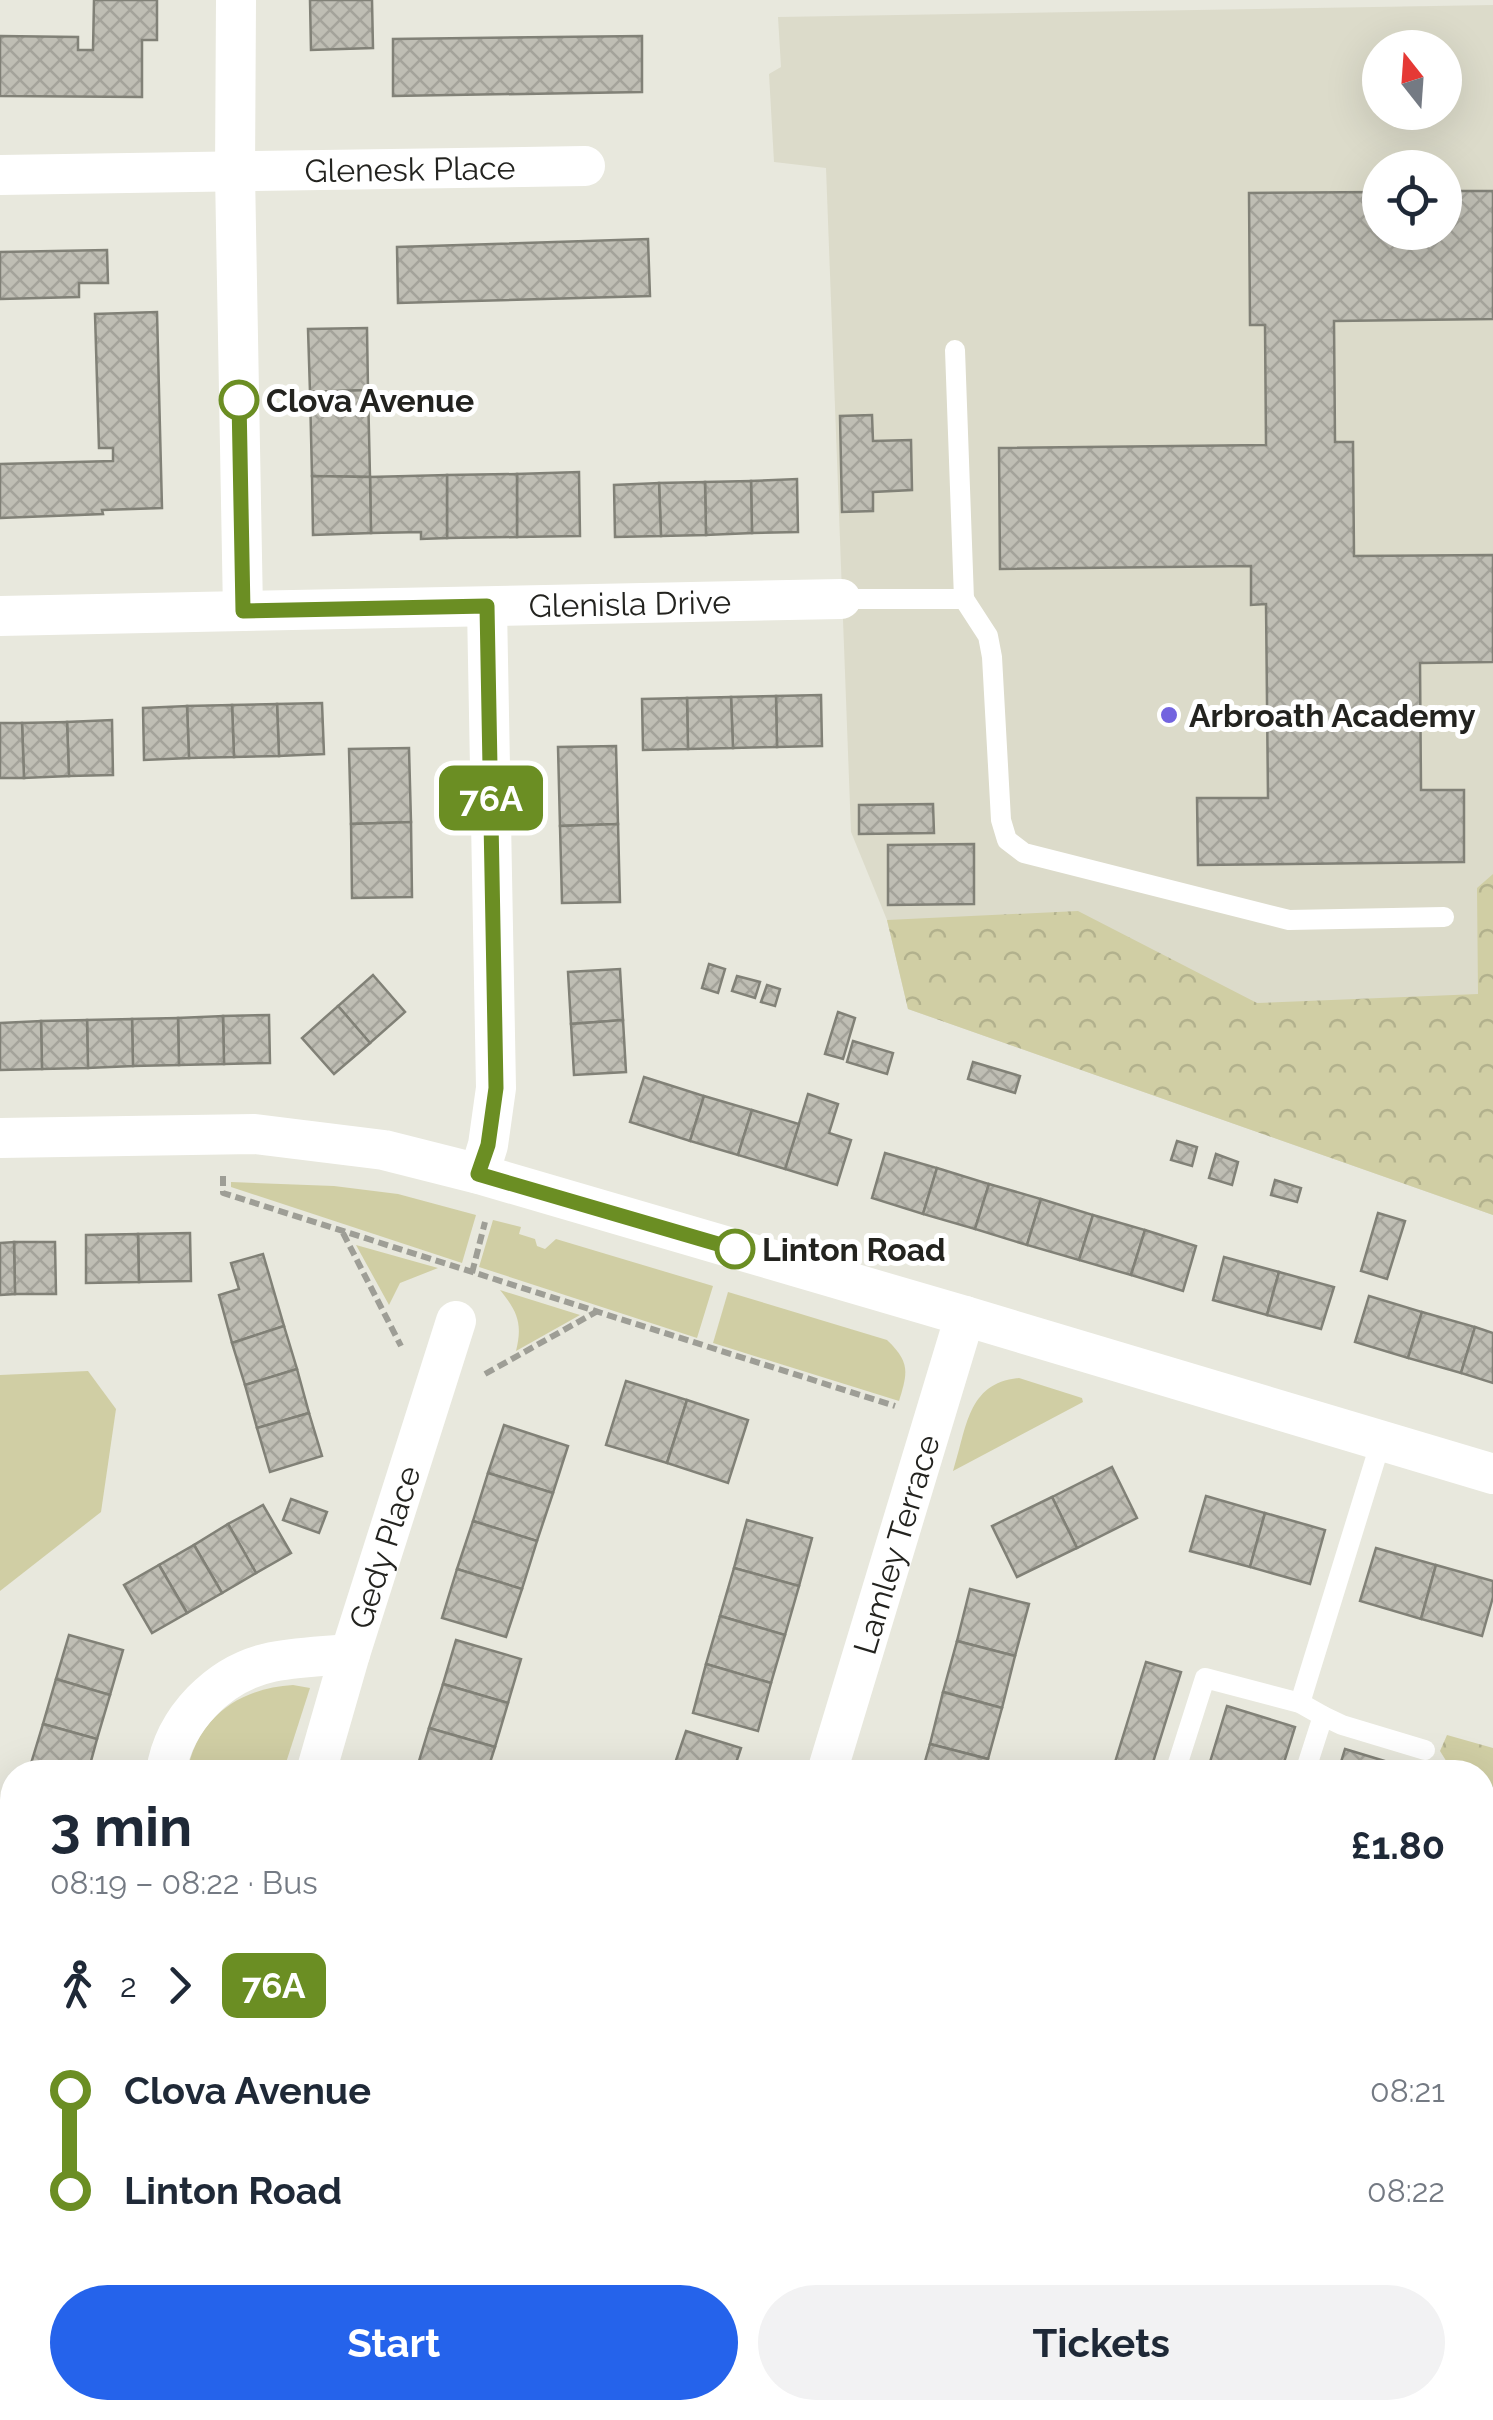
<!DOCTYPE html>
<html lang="en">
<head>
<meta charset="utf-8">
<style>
  :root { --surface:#fff; --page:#f2f2f3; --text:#1f2937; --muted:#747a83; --accent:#2563eb }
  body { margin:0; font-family:Raleway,sans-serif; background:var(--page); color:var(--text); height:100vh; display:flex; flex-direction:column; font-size:38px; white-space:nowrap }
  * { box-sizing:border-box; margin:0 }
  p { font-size:32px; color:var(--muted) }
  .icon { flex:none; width:55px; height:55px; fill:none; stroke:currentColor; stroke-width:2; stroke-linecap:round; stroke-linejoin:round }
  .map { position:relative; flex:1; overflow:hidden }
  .panel { position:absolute; left:0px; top:1760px; width:1495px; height:660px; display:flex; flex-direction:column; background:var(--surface); border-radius:40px 40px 0 0; box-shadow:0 10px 40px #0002 }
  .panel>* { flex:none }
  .badge { padding:0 20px; border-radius:15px; font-size:35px; line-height:65px }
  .needle { width:65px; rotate:343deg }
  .buttons { position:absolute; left:1362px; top:30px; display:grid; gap:20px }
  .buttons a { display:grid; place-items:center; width:100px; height:100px; border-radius:50%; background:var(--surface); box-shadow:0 10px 40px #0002; font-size:50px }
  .map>.badge { position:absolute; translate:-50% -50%; box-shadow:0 0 0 5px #fff }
  .legs { display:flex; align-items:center; gap:15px; height:110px; padding:0 50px; font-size:32px }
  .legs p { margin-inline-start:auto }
  .summary { display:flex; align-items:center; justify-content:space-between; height:170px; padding:0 50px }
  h1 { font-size:55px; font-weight:700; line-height:75px }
  .button { display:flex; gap:20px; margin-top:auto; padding:20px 50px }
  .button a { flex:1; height:115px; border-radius:60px; background:var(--accent); color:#fff; font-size:40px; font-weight:700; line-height:115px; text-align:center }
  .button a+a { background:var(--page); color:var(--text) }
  ul { padding:0 50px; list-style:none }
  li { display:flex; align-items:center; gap:35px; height:100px; font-size:38px }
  li i { display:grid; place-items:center; width:15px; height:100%; margin:0 12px; background:currentColor }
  li i::after { content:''; width:25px; height:25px; margin:-12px; border:8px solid; border-radius:50%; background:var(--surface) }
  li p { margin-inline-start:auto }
  li:first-child i { background:linear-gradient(#0000 50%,currentColor 0) }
  li:last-child i { background:linear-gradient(currentColor 50%,#0000 0) }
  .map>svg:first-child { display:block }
</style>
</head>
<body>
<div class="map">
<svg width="1493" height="2420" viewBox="0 0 1493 2420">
  <defs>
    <pattern id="park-crowns" width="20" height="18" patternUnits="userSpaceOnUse" patternTransform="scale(2.5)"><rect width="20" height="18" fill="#d0cea4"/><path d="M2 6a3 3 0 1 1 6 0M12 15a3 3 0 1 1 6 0" fill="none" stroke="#b2b18d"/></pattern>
    <pattern id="building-cross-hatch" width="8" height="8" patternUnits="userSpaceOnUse" patternTransform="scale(2.5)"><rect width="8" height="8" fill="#bfbeb4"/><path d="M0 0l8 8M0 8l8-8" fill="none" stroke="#a4a39a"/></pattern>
  </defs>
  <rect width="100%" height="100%" fill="#e8e8dd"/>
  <path fill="#dcdbca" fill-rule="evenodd" d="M 1493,5 L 1493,1215 L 908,1009 L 887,920 L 851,832 L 826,168 L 774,162 L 769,74 L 781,67 L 778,17 ZM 1380,48 L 1445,48 L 1445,112 L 1380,112 ZM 1380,168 L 1445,168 L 1445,232 L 1380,232 Z"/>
  <g fill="#d0cea4">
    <polygon points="231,1182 334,1186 398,1194 476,1215 462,1263 231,1187"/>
    <polygon points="493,1220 521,1227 519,1234 535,1239 537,1246 545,1249 556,1239 713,1286 697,1338 479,1267"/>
    <polygon points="356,1245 438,1268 400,1283 389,1305"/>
    <path d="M 500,1290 L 580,1315 L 516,1351 C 523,1323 517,1311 500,1290 Z"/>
    <path d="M 728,1292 L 887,1340 C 910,1362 908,1372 899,1401 L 713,1343 Z"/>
    <polygon points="88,1371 116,1409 101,1512 0,1591 0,1375"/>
    <path d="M 1019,1378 L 1082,1398 L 1083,1402 L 953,1471 C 967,1428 967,1383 1019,1378 Z"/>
    <path d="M 293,1685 L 310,1688 L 283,1772 L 187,1772 C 197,1718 239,1688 293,1685 Z"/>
  </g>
  <g fill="url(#park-crowns)">
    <polygon points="1493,874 1493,1215 908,1009 887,920 1078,911 1257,1003 1478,994 1477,888"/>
    <polygon points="1447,1735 1493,1748 1493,1840 1483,1822 1482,1772 1453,1772 1440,1751"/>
  </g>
  <g fill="url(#building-cross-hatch)" stroke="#818177" stroke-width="2.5">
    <polygon points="94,0 157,0 157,40 142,40 142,97 0,96 0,36 78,37 78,50 93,50"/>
    <polygon points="310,0 372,0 373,48 311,50"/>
    <polygon points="642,36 642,92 393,96 393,39"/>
    <polygon points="1445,191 1493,191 1493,319 1334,321 1335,442 1353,442 1354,556 1493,555 1493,662 1420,663 1421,790 1464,790 1464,862 1198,865 1197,798 1268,798 1266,604 1251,605 1251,566 1000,569 999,448 1266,445 1265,325 1250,325 1249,193 1380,192 1380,232 1445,232"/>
    <polygon points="648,239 650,296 398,303 397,247"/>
    <polygon points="107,250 108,283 79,283 79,297 0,299 0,252"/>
    <polygon points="157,312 162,508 102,510 103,514 0,518 0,464 113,461 113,448 99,448 95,314"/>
    <polygon points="367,328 368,390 310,392 308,329"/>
    <polygon points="368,390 370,477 312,476 310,392"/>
    <polygon points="872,415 873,441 911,440 912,490 873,492 873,511 842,512 840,416"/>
    <polygon points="579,472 580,536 517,537 517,474"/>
    <polygon points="517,474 517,537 447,538 447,475"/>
    <polygon points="447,475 447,538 421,539 421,532 371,533 370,477"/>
    <polygon points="312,476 370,477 371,533 313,535"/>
    <polygon points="797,479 798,532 752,533 751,481"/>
    <polygon points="751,481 752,533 706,535 705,482"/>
    <polygon points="705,482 706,535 661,536 659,483"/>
    <polygon points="659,483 661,536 615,537 614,485"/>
    <polygon points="821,695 822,746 777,747 776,696"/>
    <polygon points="776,696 777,747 733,748 731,697"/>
    <polygon points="731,697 733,748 688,749 687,698"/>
    <polygon points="687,698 688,749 643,750 642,699"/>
    <polygon points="322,703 324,754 279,756 277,704"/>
    <polygon points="277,704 279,756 234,757 232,705"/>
    <polygon points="232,705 234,757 189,758 187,706"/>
    <polygon points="187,706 189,758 144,760 143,708"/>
    <polygon points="112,720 113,775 69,776 67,722"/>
    <polygon points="67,722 69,776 24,778 22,723"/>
    <polygon points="0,723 22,723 24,778 0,778"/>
    <polygon points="616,746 618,824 560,826 558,747"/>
    <polygon points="409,748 411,822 351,824 349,749"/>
    <polygon points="933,804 934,833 859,834 859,805"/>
    <polygon points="411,822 412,897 352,898 351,824"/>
    <polygon points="618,824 620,902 562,903 560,826"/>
    <polygon points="974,844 974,904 888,905 888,845"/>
    <polygon points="709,964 725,969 718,993 702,988"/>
    <polygon points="620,969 623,1020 571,1024 568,972"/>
    <polygon points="373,975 405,1012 370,1043 338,1006"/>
    <polygon points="737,976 760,982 755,998 732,991"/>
    <polygon points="767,985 780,989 775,1006 761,1002"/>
    <polygon points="338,1006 370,1043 334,1074 302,1038"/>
    <polygon points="838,1012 855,1018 843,1059 825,1054"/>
    <polygon points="269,1015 270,1063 224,1064 223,1016"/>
    <polygon points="223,1016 224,1064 179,1065 178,1018"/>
    <polygon points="178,1018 179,1065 133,1066 132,1019"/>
    <polygon points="132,1019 133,1066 88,1068 87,1020"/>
    <polygon points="87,1020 88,1068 42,1069 41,1021"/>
    <polygon points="623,1020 626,1072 574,1075 571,1024"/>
    <polygon points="41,1021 42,1069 0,1070 0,1023"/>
    <polygon points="853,1041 893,1053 887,1074 847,1062"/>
    <polygon points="973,1062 1020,1076 1015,1093 968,1079"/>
    <polygon points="644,1077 704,1096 690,1141 630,1122"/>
    <polygon points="808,1094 838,1104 829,1133 851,1140 837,1185 785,1169"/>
    <polygon points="704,1096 752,1110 738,1155 690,1141"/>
    <polygon points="752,1110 799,1124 785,1169 738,1155"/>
    <polygon points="1177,1141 1197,1147 1192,1166 1171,1160"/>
    <polygon points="885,1153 937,1168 923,1214 872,1198"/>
    <polygon points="1216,1154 1238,1162 1232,1185 1209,1178"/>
    <polygon points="937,1168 989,1184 975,1229 923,1214"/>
    <polygon points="1275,1180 1301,1188 1297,1202 1271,1195"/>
    <polygon points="989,1184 1041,1199 1027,1245 975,1229"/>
    <polygon points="1041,1199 1093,1215 1079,1260 1027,1245"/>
    <polygon points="1378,1213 1405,1221 1387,1279 1361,1271"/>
    <polygon points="1093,1215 1145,1230 1131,1275 1079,1260"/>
    <polygon points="1145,1230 1196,1246 1183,1291 1131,1275"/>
    <polygon points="190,1233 191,1281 139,1282 138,1234"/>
    <polygon points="138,1234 139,1282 86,1283 86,1235"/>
    <polygon points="14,1242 55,1242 56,1294 15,1294"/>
    <polygon points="14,1242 15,1294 0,1295 0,1243"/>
    <polygon points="263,1254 284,1326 232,1343 219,1295 239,1289 231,1263"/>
    <polygon points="1224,1257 1279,1272 1267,1315 1213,1300"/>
    <polygon points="1279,1272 1334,1287 1321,1329 1267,1315"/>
    <polygon points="1369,1296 1422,1312 1408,1358 1355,1342"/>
    <polygon points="1422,1312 1475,1327 1461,1373 1408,1358"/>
    <polygon points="284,1326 297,1369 245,1385 232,1343"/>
    <polygon points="1475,1327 1493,1333 1493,1383 1461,1373"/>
    <polygon points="297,1369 309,1413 257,1428 245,1385"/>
    <polygon points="626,1381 687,1400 667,1463 606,1445"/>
    <polygon points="687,1400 748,1420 728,1483 667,1463"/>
    <polygon points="309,1413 322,1456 270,1472 257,1428"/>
    <polygon points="504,1425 568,1446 553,1493 488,1473"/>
    <polygon points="1112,1467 1137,1518 1077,1548 1052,1497"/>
    <polygon points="488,1473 553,1493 537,1541 473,1521"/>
    <polygon points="1206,1496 1265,1513 1250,1567 1190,1551"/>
    <polygon points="1052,1497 1077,1548 1017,1577 992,1526"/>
    <polygon points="291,1499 327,1512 319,1533 283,1520"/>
    <polygon points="263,1505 291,1553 256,1573 228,1524"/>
    <polygon points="1265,1513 1325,1530 1310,1584 1250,1567"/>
    <polygon points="747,1520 812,1538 799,1586 734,1568"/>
    <polygon points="473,1521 537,1541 522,1589 457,1569"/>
    <polygon points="228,1524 256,1573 222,1593 194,1545"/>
    <polygon points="194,1545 222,1593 187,1613 159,1565"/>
    <polygon points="1376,1548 1436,1565 1421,1619 1360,1601"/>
    <polygon points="159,1565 187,1613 152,1633 124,1585"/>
    <polygon points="1436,1565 1493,1581 1493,1597 1482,1636 1421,1619"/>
    <polygon points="734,1568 799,1586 785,1635 720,1616"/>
    <polygon points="457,1569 522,1589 506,1637 442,1618"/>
    <polygon points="970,1589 1029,1604 1015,1656 957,1641"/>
    <polygon points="720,1616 785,1635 771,1683 706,1664"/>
    <polygon points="69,1635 123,1650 110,1695 56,1679"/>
    <polygon points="456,1640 521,1659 508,1703 443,1684"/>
    <polygon points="957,1641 1015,1656 1002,1708 943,1692"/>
    <polygon points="1146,1662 1181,1672 1150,1772 1112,1772"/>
    <polygon points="706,1664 771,1683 758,1731 693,1713"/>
    <polygon points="56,1679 110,1695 97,1739 43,1724"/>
    <polygon points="443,1684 508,1703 495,1747 429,1728"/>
    <polygon points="943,1692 1002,1708 988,1759 930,1744"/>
    <polygon points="1227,1706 1295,1727 1281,1772 1207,1772"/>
    <polygon points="43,1724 97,1739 88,1772 48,1772 30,1767"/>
    <polygon points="429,1728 495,1747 487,1772 416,1771"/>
    <polygon points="686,1731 741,1748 733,1772 672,1772"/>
    <polygon points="930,1744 988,1759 985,1772 922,1772"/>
    <polygon points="1345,1749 1421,1772 1338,1772"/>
    <polygon points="1488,1892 1493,1902 1493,1948 1482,1953 1482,1895"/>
    <polygon points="0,2155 12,2159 0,2202"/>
    <polygon points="12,2159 12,2215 0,2211"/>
    <polygon points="0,2401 12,2404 12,2408 22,2408 18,2420 0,2420"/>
    <polygon points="777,2408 826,2408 834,2410 831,2420 773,2420"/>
    <polygon points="1273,2408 1318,2408 1325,2420 1260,2420 1258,2416"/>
    <polygon points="1318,2408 1382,2408 1360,2420 1325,2420"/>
  </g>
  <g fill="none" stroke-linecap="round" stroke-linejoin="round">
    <g stroke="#9e9e96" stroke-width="6" stroke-dasharray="10 5" stroke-linecap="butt">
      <polyline points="223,1176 223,1193 895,1406"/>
      <polyline points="343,1233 401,1346"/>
      <polyline points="472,1273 485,1222"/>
      <polyline points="485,1374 596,1312"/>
    </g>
    <g stroke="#fff" stroke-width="20">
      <polyline points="955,350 964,599"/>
      <polyline points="841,599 964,599 988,636 992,657 1001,820 1007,840 1024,853 1289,920 1444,917"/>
      <polyline points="1300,1703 1381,1441"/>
      <polyline points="1323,1716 1342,1725 1425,1750"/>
      <polyline points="1175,1772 1205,1678 1300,1703 1323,1716 1305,1772"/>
    </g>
    <g stroke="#fff" stroke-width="40">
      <polyline points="236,0 235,173 243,611"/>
      <path id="s1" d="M 0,175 L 585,166"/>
      <path id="s2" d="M 0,616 L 841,599"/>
      <polyline points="0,1138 255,1134 384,1150 479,1174 965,1316 1493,1474"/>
      <polyline points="479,1174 488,1145 496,1088 487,607"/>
      <path d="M 166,1772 C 174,1719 219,1673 272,1662 C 298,1657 324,1656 350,1654"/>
      <path id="s3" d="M 316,1772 L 350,1654 L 456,1321"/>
      <path id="s4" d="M 827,1772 L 965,1316"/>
      <polyline points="1482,2102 1493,2123"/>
      <polyline points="0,2289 12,2293"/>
      <polyline points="379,2408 420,2420"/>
      <polyline points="634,2420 637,2408"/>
    </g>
  </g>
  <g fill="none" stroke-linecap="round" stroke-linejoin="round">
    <defs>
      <polyline id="line-1" points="239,400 243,611 487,606 496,1088 488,1145 478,1174 735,1249"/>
    </defs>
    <use href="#line-1" stroke="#fff" stroke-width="22"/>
    <use href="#line-1" stroke="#6b8e23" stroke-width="15"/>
  </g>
  <g fill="#fff" stroke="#6b8e23" stroke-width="5">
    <circle cx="239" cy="400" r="18"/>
    <circle cx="735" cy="1249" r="18"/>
  </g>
  <circle fill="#7364df" stroke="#fff" stroke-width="4" cx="1169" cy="715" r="10"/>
  <g text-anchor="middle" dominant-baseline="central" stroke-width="10" stroke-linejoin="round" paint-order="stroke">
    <g font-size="32" fill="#23231f" stroke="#fff">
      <text stroke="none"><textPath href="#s1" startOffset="410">Glenesk Place</textPath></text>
      <text stroke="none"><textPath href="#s2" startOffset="630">Glenisla Drive</textPath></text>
      <text stroke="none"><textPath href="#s4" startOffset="238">Lamley Terrace</textPath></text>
      <text stroke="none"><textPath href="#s3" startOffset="235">Gedy Place</textPath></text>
    </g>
    <g font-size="32" font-weight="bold" fill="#23231f" stroke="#fff" text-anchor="start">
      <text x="266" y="400">Clova Avenue</text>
      <text x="762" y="1249">Linton Road</text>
    </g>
    <g font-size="32" font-weight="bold" fill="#23231f" stroke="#fff" text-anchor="start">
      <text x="1189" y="715">Arbroath Academy</text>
    </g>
  </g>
</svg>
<div class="buttons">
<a><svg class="needle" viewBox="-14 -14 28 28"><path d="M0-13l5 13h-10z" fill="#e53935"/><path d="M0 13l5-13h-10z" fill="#747a83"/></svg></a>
<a><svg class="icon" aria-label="locate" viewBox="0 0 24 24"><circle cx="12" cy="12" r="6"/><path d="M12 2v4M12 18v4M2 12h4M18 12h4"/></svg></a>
</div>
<b class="badge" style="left:491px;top:798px;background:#6b8e23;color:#fff">76A</b>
<section class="panel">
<div class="summary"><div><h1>3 min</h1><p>08:19 – 08:22 · Bus</p></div><b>£1.80</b></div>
<div class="legs"><svg class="icon" aria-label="walk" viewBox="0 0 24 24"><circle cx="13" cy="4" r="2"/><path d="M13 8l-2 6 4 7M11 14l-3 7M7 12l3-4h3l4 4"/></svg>2<svg class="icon" aria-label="forward" viewBox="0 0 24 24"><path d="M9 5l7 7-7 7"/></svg><b class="badge" style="background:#6b8e23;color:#fff">76A</b></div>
<ul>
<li><i style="color:#6b8e23"></i><b>Clova Avenue</b><p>08:21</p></li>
<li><i style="color:#6b8e23"></i><b>Linton Road</b><p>08:22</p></li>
</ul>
<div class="button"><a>Start</a><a>Tickets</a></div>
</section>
</div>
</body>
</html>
